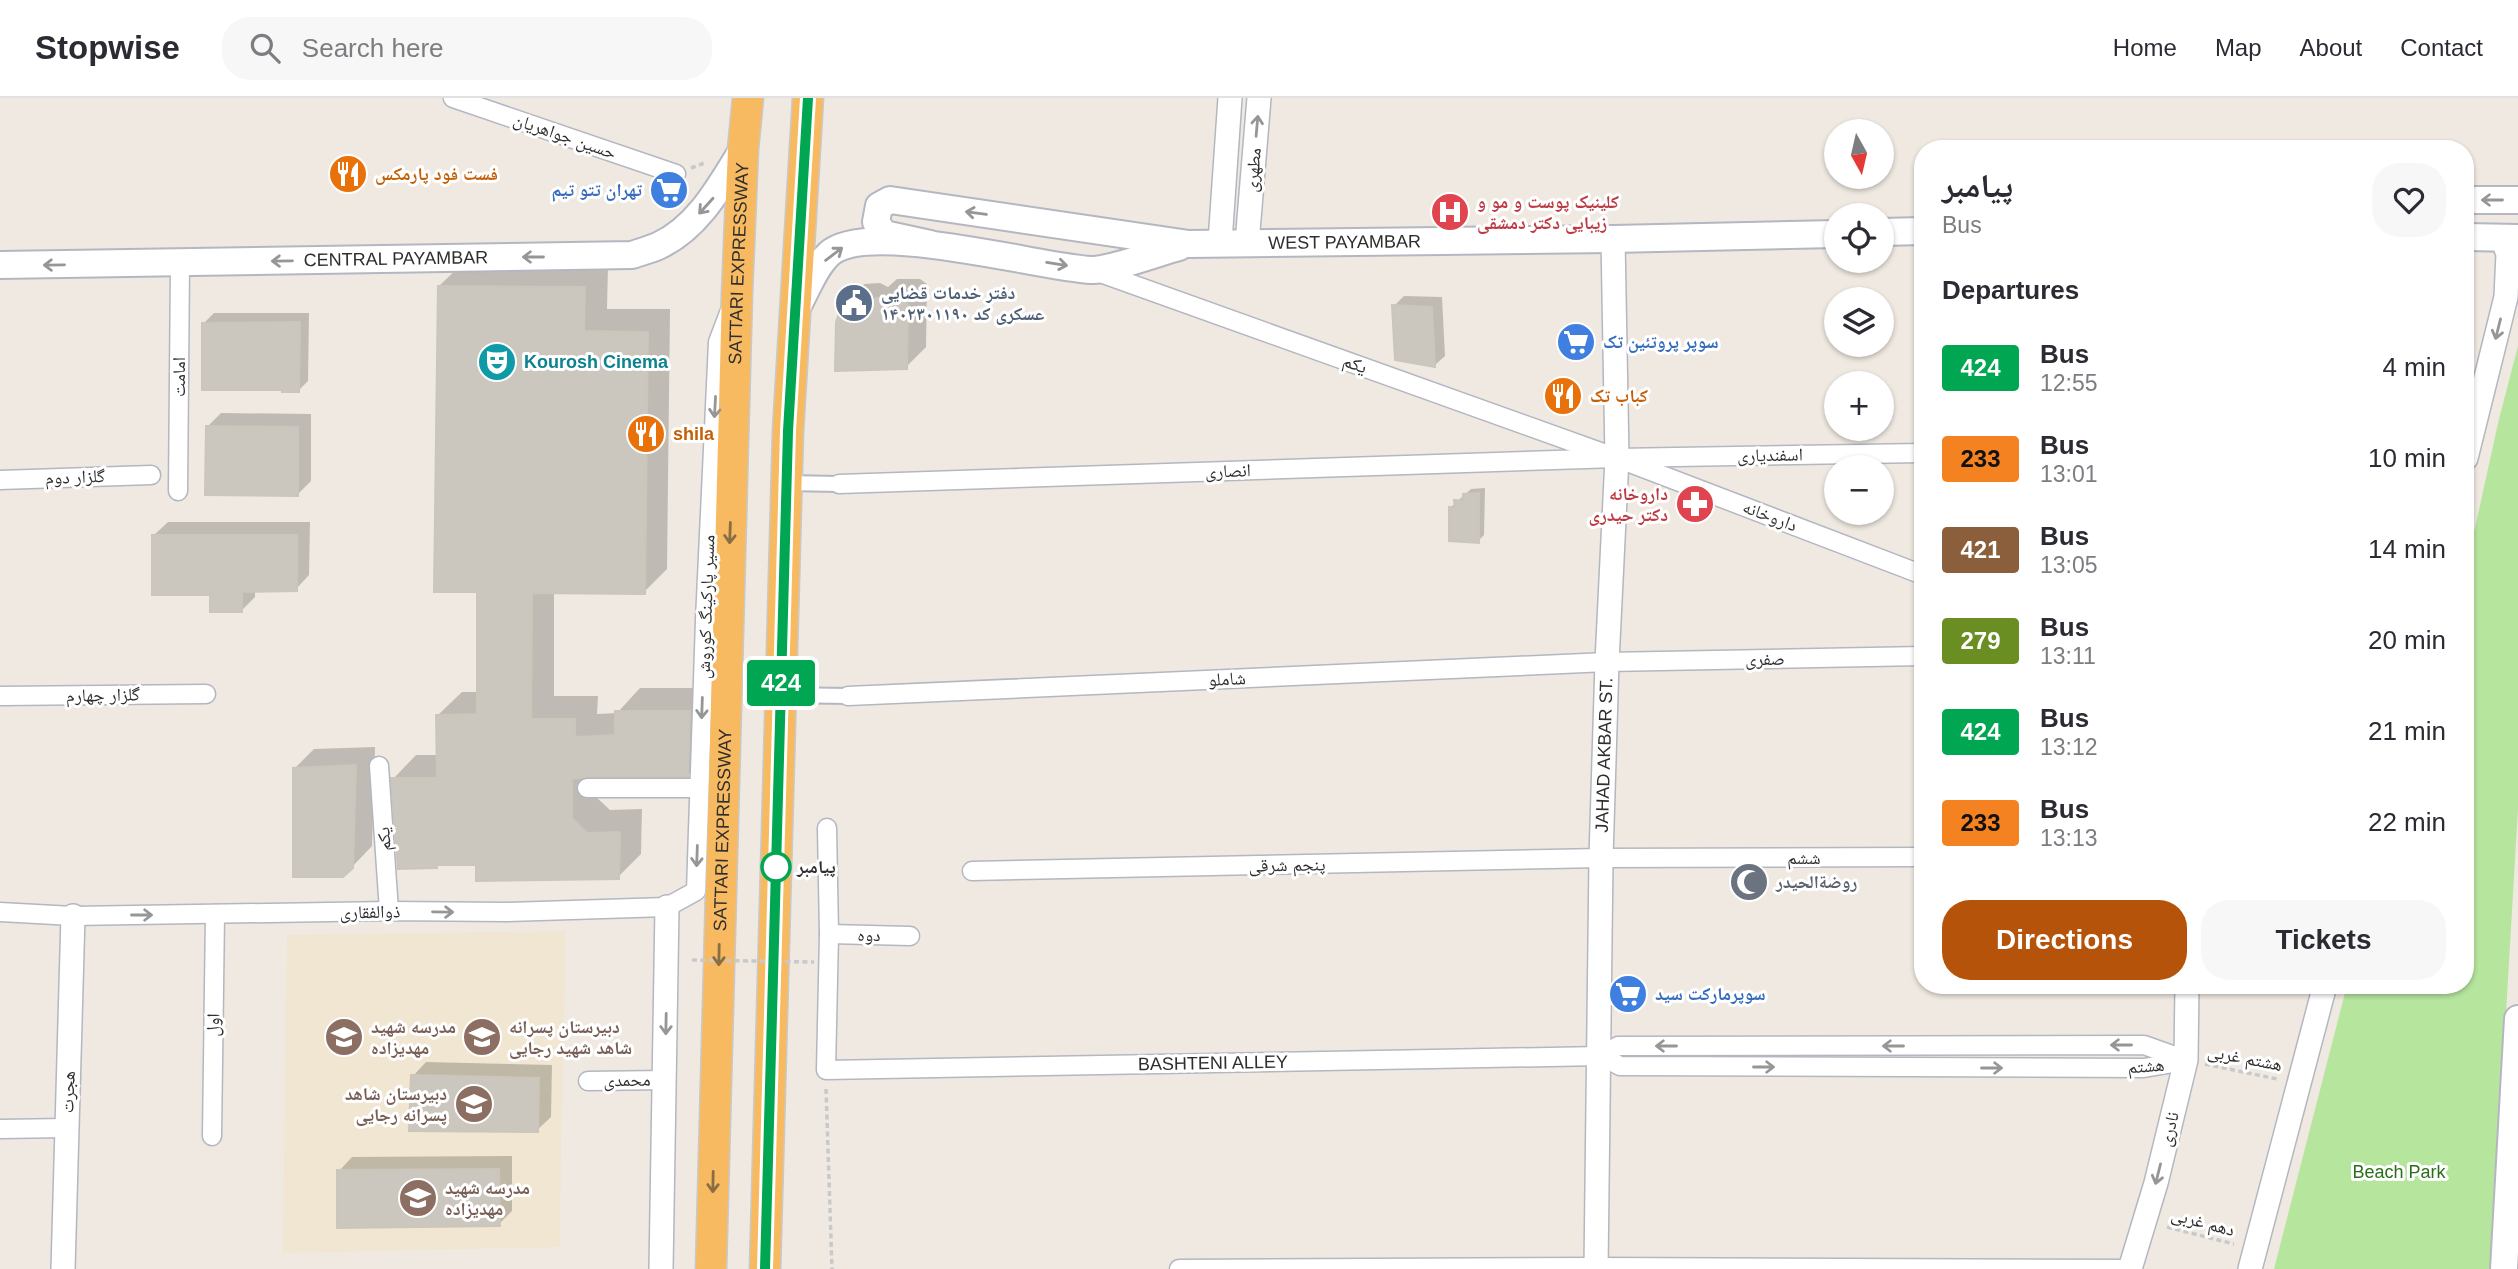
<!DOCTYPE html>
<html lang="en">
<head>
<meta charset="utf-8">
<style>
  :root { --surface:#fff; --page:#f7f7f7; --text:#2b2b33; --muted:#7c7c81; --line:#e1e1e2; --accent:#b45309 }
  body { margin:0; font-family:Helvetica,"Noto Naskh Arabic",sans-serif; background:var(--page); color:var(--text); height:100vh; display:flex; flex-direction:column; font-size:26px; white-space:nowrap }
  * { box-sizing:border-box; margin:0 }
  p { font-size:23px; color:var(--muted) }
  .icon { flex:none; width:38px; height:38px; fill:none; stroke:currentColor; stroke-width:2; stroke-linecap:round; stroke-linejoin:round }
  .map { position:relative; flex:1; overflow:hidden }
  .drawer { position:absolute; left:1914px; top:42px; width:560px; height:854px; display:flex; flex-direction:column; background:var(--surface); border-radius:28px; box-shadow:0 2px 5px #0004 }
  .drawer>* { flex:none }
  .badge { padding:0 14px; border-radius:5px; font-size:24px; line-height:46px }
  .needle { width:46px; rotate:172deg }
  .tools { position:absolute; left:1824px; top:21px; display:grid; gap:14px }
  .tools a { display:grid; place-items:center; width:70px; height:70px; border-radius:50%; background:var(--surface); box-shadow:0 2px 5px #0004; font-size:35px }
  .map>.badge { position:absolute; translate:-50% -50%; box-shadow:0 0 0 4px #fff }
  h2 { padding:0 28px; font-size:26px; line-height:63px }
  .round { display:grid; place-items:center; flex:none; width:74px; height:74px; border-radius:28px; background:var(--page) }
  .overview { display:flex; align-items:center; justify-content:space-between; height:119px; padding:0 28px }
  h1 { font-size:33px; font-weight:800; line-height:52px }
  .action { display:flex; gap:14px; margin-top:auto; padding:14px 28px }
  .action a { flex:1; height:80px; border-radius:28px; background:var(--accent); color:#fff; font-size:28px; font-weight:800; line-height:80px; text-align:center }
  .action a+a { background:var(--page); color:var(--text) }
  ul { padding:0; list-style:none }
  li { display:flex; align-items:center; gap:21px; height:91px; padding:0 28px }
  li div { flex:1 }
  li b { display:block; font-size:26px }
  li em { font-style:normal }
  li .badge { min-width:77px; font-weight:700; text-align:center }
  header { display:flex; align-items:center; gap:42px; box-sizing:border-box; height:98px; padding:0 35px; background:var(--surface); border-bottom:2px solid var(--line) }
  header strong { font-size:33px }
  nav { display:flex; gap:38px; margin-inline-start:auto; font-size:24px }
  .search { width:490px; height:63px; background:var(--page); display:flex; align-items:center; gap:18px; box-sizing:border-box; padding:0 24px; border-radius:28px; color:var(--muted); font-size:26px }
  .map>svg:first-child { display:block }
</style>
</head>
<body>
<header>
<strong>Stopwise</strong>
<div class="search"><svg class="icon" aria-label="search" viewBox="0 0 24 24"><circle cx="10" cy="10" r="6"/><path d="M15 15l6 6"/></svg>Search here</div>
<nav><a>Home</a><a>Map</a><a>About</a><a>Contact</a></nav>
</header>
<div class="map">
<svg width="2518" height="1171" viewBox="0 0 2518 1171">
  <rect width="100%" height="100%" fill="#efe9e1"/>
  <polygon fill="#f0e6d1" points="566,833 561,1042 560,1149 283,1155 287,837"/>
  <polygon fill="#b6e59e" points="2518,248 2518,710 2491,1171 2274,1171 2347,887 2466,887 2466,459 2475,430 2499,321"/>
  <g fill="#0003">
    <polygon points="463,165 608,167 607,211 670,211 667,471 644,494 554,494 554,598 598,598 597,616 617,615 640,590 712,590 711,654 688,677 594,677 594,697 610,712 642,711 641,756 618,779 478,765 440,765 437,769 393,681 416,657 439,657 438,617 462,594 479,594 479,493 439,188"/>
    <polygon points="897,181 920,181 927,186 926,249 906,269 844,206 864,186 880,185 888,189"/>
    <polygon points="1404,198 1442,199 1445,258 1435,267 1394,208"/>
    <polygon points="214,215 309,215 308,283 298,293 284,290 204,225"/>
    <polygon points="221,315 311,316 311,383 297,397 208,328"/>
    <polygon points="1485,390 1484,437 1478,443 1451,441 1451,409 1471,391"/>
    <polygon points="168,424 310,424 309,477 296,491 255,492 255,499 241,513 211,496 154,437"/>
    <polygon points="375,649 372,748 352,769 294,671 314,651"/>
    <polygon points="426,964 552,967 551,1019 537,1032 413,978"/>
    <polygon points="512,1058 512,1113 499,1126 339,1073 352,1059"/>
  </g>
  <g fill="#cbc7bf" stroke="#cbc5ba" stroke-width="2">
    <polygon points="438,188 585,189 584,233 648,234 645,496 532,495 531,621 575,621 575,639 615,637 615,613 690,613 688,679 587,679 572,681 572,720 587,735 620,734 619,781 476,783 476,767 437,767 437,770 398,771 391,680 437,680 436,617 477,616 477,494 434,494"/>
    <polygon points="876,200 900,200 908,206 907,271 835,273 836,224 843,205 860,204 867,208"/>
    <polygon points="1392,207 1432,209 1435,269 1395,262"/>
    <polygon points="300,224 299,294 282,294 282,292 202,292 202,225"/>
    <polygon points="206,328 298,329 298,398 205,397"/>
    <polygon points="1479,395 1479,445 1449,443 1449,409 1455,410 1454,402 1463,403 1463,396"/>
    <polygon points="152,437 297,437 297,493 242,494 242,514 210,514 210,497 152,497"/>
    <polygon points="356,667 353,770 343,779 293,779 293,670"/>
    <polygon points="411,977 539,980 538,1034 409,1033"/>
    <polygon points="499,1071 500,1128 337,1130 337,1072"/>
  </g>
  <g fill="none" stroke-linecap="round" stroke-linejoin="round">
    <defs>
      <g id="pedestrian">
        <polyline points="786,385 839,386"/>
        <polyline points="780,597 848,598"/>
      </g>
      <g id="minor">
        <polyline points="453,0 676,76"/>
        <polyline points="1095,173 1617,360 1923,477"/>
        <polyline points="0,382 151,377"/>
        <polyline points="839,386 1617,360 1923,355"/>
        <polyline points="178,393 180,166"/>
        <polyline points="0,598 206,596"/>
        <polyline points="848,598 1607,564 1923,558"/>
        <polyline points="379,668 389,813"/>
        <polyline points="587,690 699,690"/>
        <polyline points="827,730 829,836 826,972 1601,958 1618,948 2144,947 2186,962"/>
        <polyline points="972,773 1601,760 1923,759"/>
        <polyline points="0,814 73,818 389,813 506,814 667,809 696,793 705,522 718,244 729,215"/>
        <polyline points="829,836 910,838"/>
        <polyline points="1601,958 1620,968 2144,970 2185,963"/>
        <polyline points="588,983 665,982"/>
        <polyline points="0,1031 67,1030"/>
        <polyline points="212,1038 215,816"/>
        <polyline points="1179,1171 1596,1169 2130,1171"/>
      </g>
      <g id="tertiary">
        <polyline points="1220,144 1230,0"/>
        <polyline points="1247,145 1259,0"/>
        <polyline points="2466,360 2506,199 2508,156 2502,140"/>
        <polyline points="63,1171 73,818"/>
        <polyline points="661,1171 667,809"/>
        <path id="s1" d="M 1596,1171 L 1601,760 L 1607,564 L 1617,360 L 1613,141"/>
        <polyline points="2130,1171 2156,1085 2186,962 2187,887"/>
        <polyline points="2250,1171 2325,887"/>
      </g>
      <g id="secondary">
        <polyline points="2466,102 2518,102"/>
        <polyline points="1881,134 1923,133"/>
        <polyline points="2466,139 2518,140"/>
        <path id="s2" d="M 930,146 L 884,136 L 876,124 L 879,108 L 890,102 L 1189,146 L 1613,141 L 1836,136"/>
        <path id="s3" d="M 0,167 L 632,157 C 640,154 649,152 658,148 C 698,130 721,87 743,51"/>
        <path d="M 796,211 C 806,194 814,170 829,156 C 867,121 1038,169 1091,172 C 1108,173 1160,154 1179,149"/>
        <polyline points="2504,1171 2518,921"/>
      </g>
      <g id="trunk">
        <path id="s4" d="M 711,1171 L 737,195 L 743,51 L 748,0"/>
        <polyline points="765,1171 788,333 808,0"/>
      </g>
    </defs>
    <use href="#pedestrian" stroke="#b4b7c1" stroke-width="18"/>
    <use href="#minor" stroke="#b4b7c1" stroke-width="21"/>
    <use href="#tertiary" stroke="#b4b7c1" stroke-width="26"/>
    <use href="#secondary" stroke="#b4b7c1" stroke-width="30"/>
    <use href="#trunk" stroke="#c9c9c9" stroke-width="33"/>
    <g stroke="#c9c9c9" stroke-width="3.5" stroke-dasharray="5 3.5" stroke-linecap="butt">
      <polyline points="691,70 707,64"/>
      <polyline points="2205,966 2277,981"/>
      <polyline points="826,991 832,1171"/>
      <polyline points="2167,1129 2234,1146"/>
    </g>
    <use href="#pedestrian" stroke="#fff" stroke-width="14"/>
    <use href="#minor" stroke="#fff" stroke-width="18"/>
    <use href="#tertiary" stroke="#fff" stroke-width="23"/>
    <use href="#secondary" stroke="#fff" stroke-width="26"/>
    <use href="#trunk" stroke="#f8ba60" stroke-width="30"/>
    <polyline stroke="#c9c9c9" stroke-width="3.5" stroke-dasharray="5 3.5" stroke-linecap="butt" points="692,862 814,864"/>
  </g>
  <defs><path id="oneway-shaft" d="M-6 0H5M1.5-3L5.5 0L1.5 3" fill="none" stroke-width="1.6" stroke-linecap="round" stroke-linejoin="round" transform="scale(1.75)"/></defs>
  <g stroke="#969696">
    <use href="#oneway-shaft" transform="translate(1257 28) rotate(-85)"/>
    <use href="#oneway-shaft" transform="translate(2492 102) rotate(180)"/>
    <use href="#oneway-shaft" transform="translate(706 108) rotate(132)"/>
    <use href="#oneway-shaft" transform="translate(976 115) rotate(-172)"/>
    <use href="#oneway-shaft" transform="translate(834 156) rotate(-37)"/>
    <use href="#oneway-shaft" transform="translate(533 159) rotate(180)"/>
    <use href="#oneway-shaft" transform="translate(282 163) rotate(179)"/>
    <use href="#oneway-shaft" transform="translate(1057 166) rotate(9)"/>
    <use href="#oneway-shaft" transform="translate(54 167) rotate(179)"/>
    <use href="#oneway-shaft" transform="translate(2498 231) rotate(104)"/>
    <use href="#oneway-shaft" transform="translate(715 309) rotate(93)"/>
    <use href="#oneway-shaft" transform="translate(702 610) rotate(92)"/>
    <use href="#oneway-shaft" transform="translate(697 758) rotate(92)"/>
    <use href="#oneway-shaft" transform="translate(443 814) rotate(1)"/>
    <use href="#oneway-shaft" transform="translate(142 817)"/>
    <use href="#oneway-shaft" transform="translate(666 926) rotate(91)"/>
    <use href="#oneway-shaft" transform="translate(2121 947) rotate(180)"/>
    <use href="#oneway-shaft" transform="translate(1666 948) rotate(180)"/>
    <use href="#oneway-shaft" transform="translate(1893 948) rotate(180)"/>
    <use href="#oneway-shaft" transform="translate(1764 969)"/>
    <use href="#oneway-shaft" transform="translate(1992 970)"/>
    <use href="#oneway-shaft" transform="translate(2158 1076) rotate(104)"/>
  </g>
  <g stroke="#896d44">
    <use href="#oneway-shaft" transform="translate(730 435) rotate(92)"/>
    <use href="#oneway-shaft" transform="translate(719 857) rotate(91)"/>
    <use href="#oneway-shaft" transform="translate(713 1084) rotate(91)"/>
  </g>
  <g fill="none" stroke-linecap="round" stroke-linejoin="round">
    <defs>
      <polyline id="line" points="765,1171 788,333 808,0"/>
    </defs>
    <use href="#line" stroke="#fff" stroke-width="16"/>
    <use href="#line" stroke="#00a651" stroke-width="10"/>
  </g>
  <defs>
    <symbol id="restaurant-disc" viewBox="-11 -11 22 22"><circle r="9.5" fill="#e8710a" stroke="#fff"/><path d="M-5-6h1v4h1v-4h1v4h1v-4h1v5L-1.5 .5V6h-2V.5L-5-1ZM5-6V6H3V1.5H1.5Q1.5-4 5-6Z" fill="#fff"/></symbol>
    <symbol id="supermarket-disc" viewBox="-11 -11 22 22"><circle r="9.5" fill="#3f7fe0" stroke="#fff"/><path d="M-6-5.5h2.5l.6 2H6L4.5 2H-2.5L-4.4-4H-6ZM-1.5 3.2a1.3 1.3 0 1 0 .1 0ZM3 3.2a1.3 1.3 0 1 0 .1 0Z" fill="#fff"/></symbol>
    <symbol id="hospital-disc" viewBox="-11 -11 22 22"><circle r="9.5" fill="#e0444e" stroke="#fff"/><path d="M-5-5h3v3.5h4V-5h3V5h-3V1.5h-4V5h-3Z" fill="#fff"/></symbol>
    <symbol id="civic-disc" viewBox="-11 -11 22 22"><circle r="9.5" fill="#5c6f8a" stroke="#fff"/><path d="M-.6-6.5H3V-4.5H.6V-3L4-1V1h2V6H-6V1h2V-1L-.6-3ZM-1.2 2.5V6h2.4V2.5Z" fill="#fff"/></symbol>
    <symbol id="theatre-disc" viewBox="-11 -11 22 22"><circle r="9.5" fill="#0f9aa8" stroke="#fff"/><path d="M-5-5.5Q0-4 5-5.5V0Q5 5 0 6Q-5 5-5 0ZM-3.3-2.5H-1v1.5H-3.3ZM1-2.5H3.3v1.5H1ZM-2.8 1Q0 5.5 2.8 1Z" fill="#fff"/></symbol>
    <symbol id="pharmacy-disc" viewBox="-11 -11 22 22"><circle r="9.5" fill="#e0444e" stroke="#fff"/><path d="M-2-6h4v4h4v4h-4v4h-4v-4h-4v-4h4Z" fill="#fff"/></symbol>
    <symbol id="mosque-disc" viewBox="-11 -11 22 22"><circle r="9.5" fill="#6b7280" stroke="#fff"/><path d="M3.5-4.9A6 6 0 1 0 3.5 4.9A5 5 0 1 1 3.5-4.9Z" fill="#fff"/></symbol>
    <symbol id="school-disc" viewBox="-11 -11 22 22"><circle r="9.5" fill="#8d6e63" stroke="#fff"/><path d="M0-5L7-2L0 1L-7-2ZM-4 1L0 2.5L4 1V4Q0 6-4 4Z" fill="#fff"/></symbol>
  </defs>
  <g fill-rule="evenodd">
    <use href="#restaurant-disc" x="326" y="54" width="44" height="44"/>
    <use href="#supermarket-disc" x="647" y="70" width="44" height="44"/>
    <use href="#hospital-disc" x="1428" y="92" width="44" height="44"/>
    <use href="#civic-disc" x="832" y="183" width="44" height="44"/>
    <use href="#supermarket-disc" x="1554" y="222" width="44" height="44"/>
    <use href="#theatre-disc" x="475" y="242" width="44" height="44"/>
    <use href="#restaurant-disc" x="1541" y="276" width="44" height="44"/>
    <use href="#restaurant-disc" x="624" y="314" width="44" height="44"/>
    <use href="#pharmacy-disc" x="1673" y="384" width="44" height="44"/>
    <use href="#mosque-disc" x="1727" y="762" width="44" height="44"/>
    <use href="#supermarket-disc" x="1606" y="874" width="44" height="44"/>
    <use href="#school-disc" x="322" y="917" width="44" height="44"/>
    <use href="#school-disc" x="460" y="917" width="44" height="44"/>
    <use href="#school-disc" x="452" y="984" width="44" height="44"/>
    <use href="#school-disc" x="396" y="1078" width="44" height="44"/>
  </g>
  <circle fill="#fff" stroke="#00a651" stroke-width="3.5" cx="776" cy="769" r="14"/>
  <g text-anchor="middle" dominant-baseline="central" stroke-width="6" stroke-linejoin="round" paint-order="stroke">
    <g font-size="18" fill="#2e2e2e" stroke="#fff">
      <text transform="translate(565 38) rotate(19)">حسین جواهریان</text>
      <text transform="translate(1253 72) rotate(-85)">مطهری</text>
      <text stroke="none"><textPath href="#s2" startOffset="548">WEST PAYAMBAR</textPath></text>
      <text stroke="none"><textPath href="#s3" startOffset="396">CENTRAL PAYAMBAR</textPath></text>
      <text stroke="none"><textPath href="#s4" startOffset="1006">SATTARI EXPRESSWAY</textPath></text>
      <text transform="translate(1355 266) rotate(20)">یکم</text>
      <text transform="translate(179 279) rotate(-90)">امامت</text>
      <text transform="translate(1770 357) rotate(-1)">اسفندیاری</text>
      <text transform="translate(1228 373) rotate(-2)">انصاری</text>
      <text transform="translate(75 379) rotate(-2)">گلزار دوم</text>
      <text transform="translate(1770 418) rotate(21)">داروخانه</text>
      <text transform="translate(706 509) rotate(-88)">مسیر پارکینگ کوروش</text>
      <text transform="translate(1765 561) rotate(-1)">صفری</text>
      <text transform="translate(1227 581) rotate(-3)">شاملو</text>
      <text transform="translate(103 597) rotate(-1)">گلزار چهارم</text>
      <text stroke="none"><textPath href="#s1" startOffset="514">JAHAD AKBAR ST.</textPath></text>
      <text stroke="none"><textPath href="#s4" startOffset="439">SATTARI EXPRESSWAY</textPath></text>
      <text transform="translate(384 741) rotate(-94)">یکم</text>
      <text x="1804" y="760">ششم</text>
      <text transform="translate(1287 767) rotate(-1)">پنجم شرقی</text>
      <text transform="translate(370 814) rotate(-1)">ذوالفقاری</text>
      <text transform="translate(869 837) rotate(1)">دوه</text>
      <text transform="translate(213 927) rotate(-89)">اول</text>
      <text transform="translate(2245 960) rotate(11)">هشتم غربی</text>
      <text transform="translate(1213 965) rotate(-1)">BASHTENI ALLEY</text>
      <text transform="translate(2146 968) rotate(-5)">هشتم</text>
      <text transform="translate(627 982) rotate(-1)">محمدی</text>
      <text transform="translate(68 994) rotate(-88)">هجرت</text>
      <text transform="translate(2169 1031) rotate(-76)">نادری</text>
      <text transform="translate(2203 1124) rotate(15)">دهم غربی</text>
    </g>
    <g font-size="18" font-weight="bold" fill="#c56008" stroke="#fff" text-anchor="start">
      <text x="375" y="76">فست فود پارمکس</text>
      <text x="1590" y="298">کباب تک</text>
      <text x="673" y="336">shila</text>
    </g>
    <g font-size="18" font-weight="bold" fill="#366cbe" stroke="#fff" text-anchor="start">
      <text x="642" y="92" text-anchor="end">تهران تتو تیم</text>
      <text x="1603" y="244">سوپر پروتئین تک</text>
      <text x="1655" y="896">سوپرمارکت سید</text>
    </g>
    <g font-size="18" font-weight="bold" fill="#be3a42" stroke="#fff" text-anchor="start">
      <text x="1477" y="104">کلینیک پوست و مو و<tspan x="1477" dy="21">زیبایی دکتر دمشقی</tspan></text>
      <text x="1668" y="396" text-anchor="end">داروخانه<tspan x="1668" dy="21">دکتر حیدری</tspan></text>
    </g>
    <g font-size="18" font-weight="bold" fill="#4e5e75" stroke="#fff" text-anchor="start">
      <text x="881" y="195">دفتر خدمات قضایی<tspan x="881" dy="21">عسکری کد ۱۴۰۲۳۰۱۱۹۰</tspan></text>
    </g>
    <g font-size="18" font-weight="bold" fill="#0d838f" stroke="#fff" text-anchor="start">
      <text x="524" y="264">Kourosh Cinema</text>
    </g>
    <g font-size="18" font-weight="bold" fill="#2e2e2e" stroke="#fff" text-anchor="start">
      <text x="797" y="769">پیامبر</text>
    </g>
    <g font-size="18" font-weight="bold" fill="#5b616d" stroke="#fff" text-anchor="start">
      <text x="1776" y="784">روضةالحیدر</text>
    </g>
    <g font-size="18" font-weight="bold" fill="#785e54" stroke="#fff" text-anchor="start">
      <text x="371" y="929">مدرسه شهيد<tspan x="371" dy="21">مهديزاده</tspan></text>
      <text x="509" y="929">دبیرستان پسرانه<tspan x="509" dy="21">شاهد شهید رجایی</tspan></text>
      <text x="447" y="996" text-anchor="end">دبیرستان شاهد<tspan x="447" dy="21">پسرانه رجایی</tspan></text>
      <text x="445" y="1090">مدرسه شهید<tspan x="445" dy="21">مهدیزاده</tspan></text>
    </g>
    <g font-size="18" fill="#2c6e1b" stroke="#fff">
      <text x="2399" y="1074">Beach Park</text>
    </g>
  </g>
</svg>
<div class="tools">
<a><svg class="needle" viewBox="-14 -14 28 28"><path d="M0-13l5 13h-10z" fill="#e53935"/><path d="M0 13l5-13h-10z" fill="#7c7c81"/></svg></a>
<a><svg class="icon" aria-label="locate" viewBox="0 0 24 24"><circle cx="12" cy="12" r="6"/><path d="M12 2v4M12 18v4M2 12h4M18 12h4"/></svg></a>
<a><svg class="icon" aria-label="layers" viewBox="0 0 24 24"><path d="M12 4l9 5-9 5-9-5zM3 14l9 5 9-5"/></svg></a>
<a>+</a>
<a>−</a>
</div>
<b class="badge" style="left:781px;top:585px;background:#00a651;color:#fff">424</b>
<section class="drawer">
<div class="overview"><div><h1>پیامبر</h1><p>Bus</p></div><a class="round"><svg class="icon" aria-label="heart" viewBox="0 0 24 24"><path d="M12 20l-8-8c-3-5 5-10 8-4 3-6 11-1 8 4z"/></svg></a></div>
<h2>Departures</h2>
<ul>
<li><span class="badge" style="background:#00a651;color:#fff">424</span><div><b>Bus</b><p>12:55</p></div><em>4 min</em></li>
<li><span class="badge" style="background:#f58220;color:#111">233</span><div><b>Bus</b><p>13:01</p></div><em>10 min</em></li>
<li><span class="badge" style="background:#8b5e3c;color:#fff">421</span><div><b>Bus</b><p>13:05</p></div><em>14 min</em></li>
<li><span class="badge" style="background:#6b8e23;color:#fff">279</span><div><b>Bus</b><p>13:11</p></div><em>20 min</em></li>
<li><span class="badge" style="background:#00a651;color:#fff">424</span><div><b>Bus</b><p>13:12</p></div><em>21 min</em></li>
<li><span class="badge" style="background:#f58220;color:#111">233</span><div><b>Bus</b><p>13:13</p></div><em>22 min</em></li>
</ul>
<div class="action"><a>Directions</a><a>Tickets</a></div>
</section>
</div>
</body>
</html>
